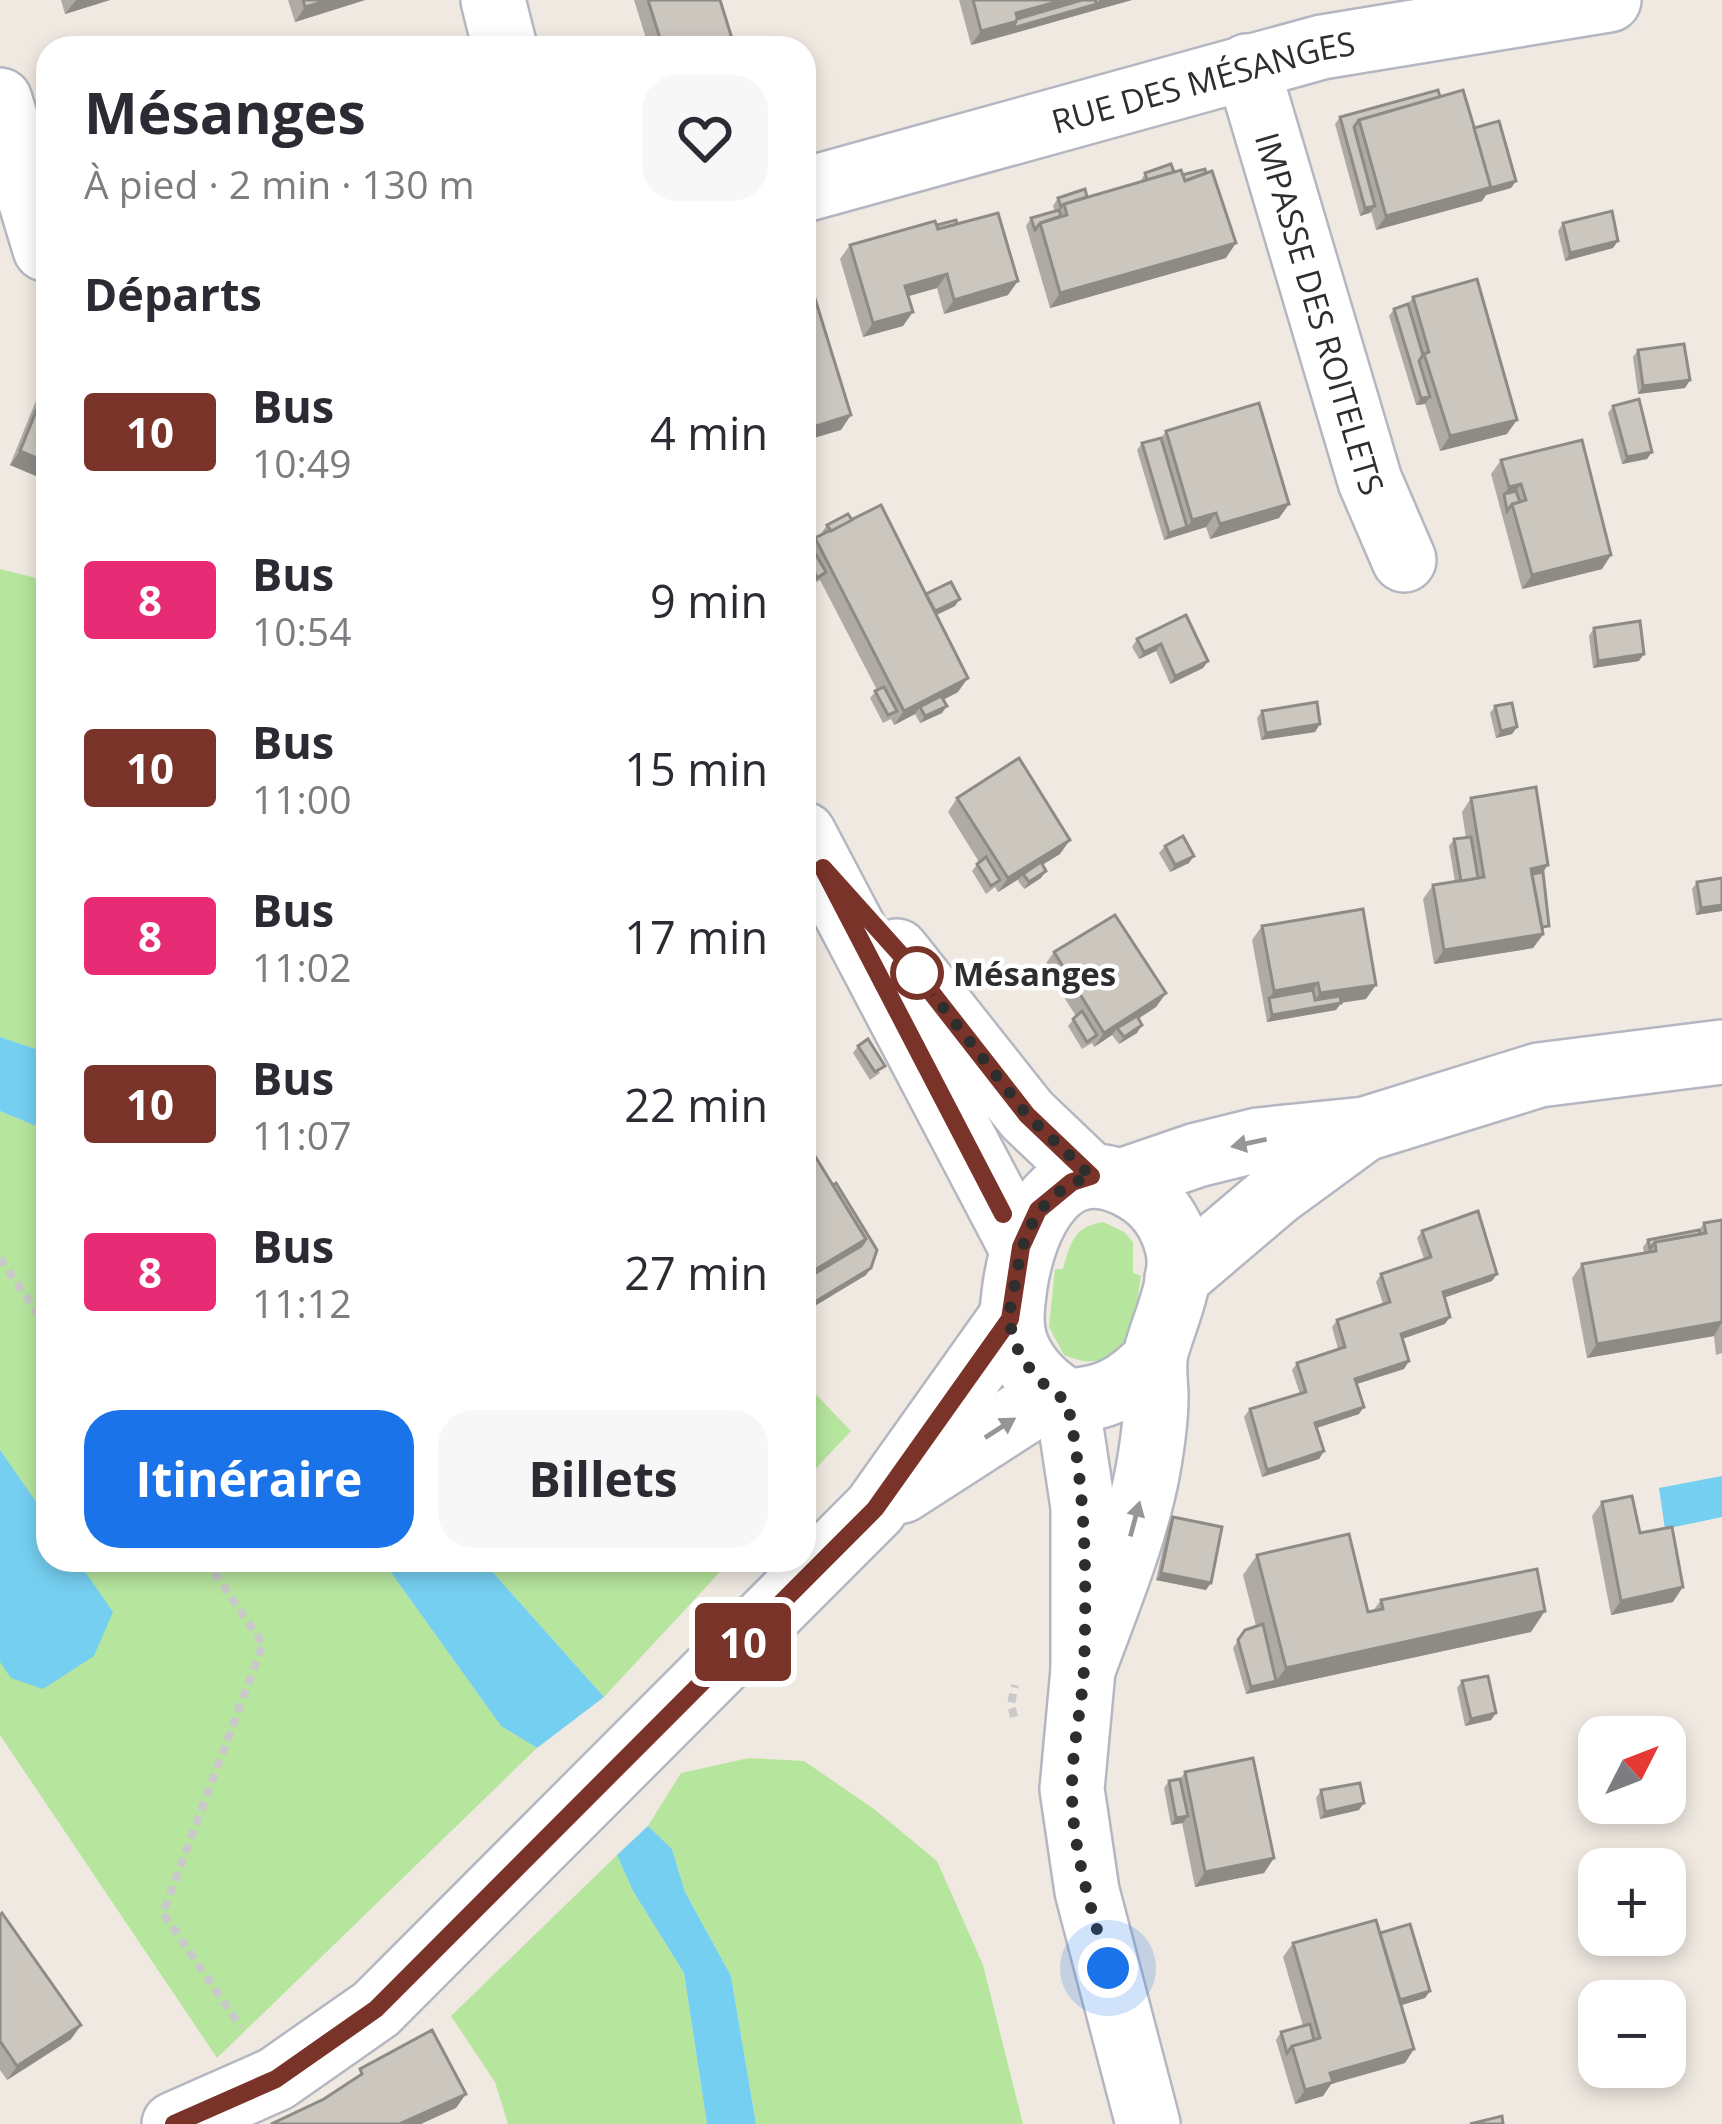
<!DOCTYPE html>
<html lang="fr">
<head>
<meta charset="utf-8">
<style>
  :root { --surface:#fff; --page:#f7f7f7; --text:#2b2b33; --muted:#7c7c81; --accent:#1a73e8 }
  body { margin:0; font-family:"Open Sans",sans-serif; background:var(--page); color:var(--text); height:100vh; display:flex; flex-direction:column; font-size:45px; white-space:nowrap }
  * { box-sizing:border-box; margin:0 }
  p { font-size:39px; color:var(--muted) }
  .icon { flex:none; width:66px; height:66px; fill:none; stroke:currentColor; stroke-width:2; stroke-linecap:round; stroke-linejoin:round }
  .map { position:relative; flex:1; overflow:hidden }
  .sheet { position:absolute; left:36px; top:36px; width:780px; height:1536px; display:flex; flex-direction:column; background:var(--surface); border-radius:36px; box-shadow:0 6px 18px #0003 }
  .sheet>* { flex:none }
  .badge { padding:0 24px; border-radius:9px; font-size:42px; line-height:78px }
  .needle { width:78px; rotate:48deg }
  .tools { position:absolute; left:1578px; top:1716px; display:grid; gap:24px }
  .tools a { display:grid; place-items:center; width:108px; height:108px; border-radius:24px; background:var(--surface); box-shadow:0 6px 18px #0003; font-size:60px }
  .you { position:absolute; width:60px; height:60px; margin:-30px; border:9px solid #fff; border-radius:50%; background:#1a73e8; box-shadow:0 0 0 18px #1a73e833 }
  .map>.badge { position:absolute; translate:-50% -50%; box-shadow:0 0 0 6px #fff }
  h2 { padding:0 48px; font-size:45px; line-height:108px }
  .round { display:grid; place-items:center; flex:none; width:126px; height:126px; border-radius:36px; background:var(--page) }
  .head { display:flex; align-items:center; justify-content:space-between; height:204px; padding:0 48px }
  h1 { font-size:57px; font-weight:700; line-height:90px }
  .primary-button { display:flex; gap:24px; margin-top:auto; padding:24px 48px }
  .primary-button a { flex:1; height:138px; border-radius:36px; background:var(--accent); color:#fff; font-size:48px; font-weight:700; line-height:138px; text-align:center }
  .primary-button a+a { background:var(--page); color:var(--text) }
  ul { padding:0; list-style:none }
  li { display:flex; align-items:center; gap:36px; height:168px; padding:0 48px }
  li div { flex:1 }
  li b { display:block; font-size:45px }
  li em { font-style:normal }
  li .badge { min-width:132px; font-weight:700; text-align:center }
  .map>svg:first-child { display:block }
</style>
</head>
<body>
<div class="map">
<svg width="1722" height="2124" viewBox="0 0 1722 2124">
  <rect width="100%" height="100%" fill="#efe9e1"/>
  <g fill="#b6e59e">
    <polygon points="0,569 48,581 48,1053 0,1037"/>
    <polygon points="0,1111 48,1131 48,1560 382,1560 501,1726 537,1748 217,2058 0,1735"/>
    <path d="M 1103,1222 L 1124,1232 L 1133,1242 L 1133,1273 L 1141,1276 L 1131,1341 C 1106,1360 1095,1368 1064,1355 L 1049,1327 L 1055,1269 L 1063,1269 C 1070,1244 1074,1226 1103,1222 Z"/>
    <polygon points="804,1382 851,1431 804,1481"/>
    <polygon points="482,1560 731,1560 604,1697"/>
    <polygon points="749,1758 804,1761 874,1809 937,1861 983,1965 1023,2124 756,2124 731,1976 685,1892 672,1849 648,1826 681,1773"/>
    <polygon points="617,1855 633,1891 684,1973 707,2124 508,2124 495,2082 451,2016"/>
  </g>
  <g fill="#75cff0">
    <polygon points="0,1037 48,1053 48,1131 0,1111"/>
    <polygon points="0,1450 48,1519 48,1560 77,1560 113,1612 94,1656 43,1689 11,1678 0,1662"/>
    <polygon points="1722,1476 1722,1517 1665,1529 1659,1488"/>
    <polygon points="382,1560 482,1560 604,1697 537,1748 501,1726"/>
    <polygon points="648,1826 672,1849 685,1892 731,1976 756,2124 707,2124 684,1973 633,1891 617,1855"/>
  </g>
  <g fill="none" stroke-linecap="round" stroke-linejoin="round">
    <defs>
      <g id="minor">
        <polyline points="493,0 505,48"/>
        <path id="s1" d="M 1247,66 L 1370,481 L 1404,560"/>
        <polyline points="0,100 45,249"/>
        <path id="s2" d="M 804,190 L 1322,47 L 1609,0"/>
        <polyline points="804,834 1021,1247"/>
        <polyline points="897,951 1027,1115 1091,1176"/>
        <polyline points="1121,1181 1197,1155 1258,1140 1365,1129 1539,1075 1722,1052"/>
        <polyline points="1177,1278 1277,1193 1363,1130"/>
        <polyline points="1067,1401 1083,1507 1083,1670 1072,1789 1087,1891 1148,2124"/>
        <polyline points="902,1491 1054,1393"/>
        <path d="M 1083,1670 C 1107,1604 1135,1539 1148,1470 C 1152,1447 1156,1421 1156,1398 C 1156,1383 1153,1367 1156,1352 C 1164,1321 1186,1279 1177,1246 C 1171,1222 1156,1201 1135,1189 C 1059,1145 1024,1225 1015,1286 C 1012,1308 1009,1328 1018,1349 C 1028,1371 1047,1389 1067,1401 C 1107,1399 1127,1387 1155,1359"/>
        <polyline points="174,2124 276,2079 376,2009 875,1509 1010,1319"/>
      </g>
    </defs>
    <use href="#minor" stroke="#b4b7c1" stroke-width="68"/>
    <g stroke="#c9c9c9" stroke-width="8" stroke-dasharray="9 6" stroke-linecap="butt">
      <polyline points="0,1258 48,1329"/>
      <polyline points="206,1560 263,1644 163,1913 241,2027"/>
      <polyline points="1014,1717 1011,1704 1015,1685"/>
    </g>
    <use href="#minor" stroke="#fff" stroke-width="63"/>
  </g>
  <g fill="#afaba4">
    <polygon points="61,0 110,0 65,14"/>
    <polygon points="288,0 365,0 295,22"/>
    <polygon points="634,0 720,0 735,48 649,48"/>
    <polygon points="959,0 1132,0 971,45"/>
    <polygon points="1440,97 1474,128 1516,181 1511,188 1486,195 1482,201 1376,230 1371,212 1360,216 1335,124 1340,117"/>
    <polygon points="1174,172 1226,258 1050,308 1026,226 1031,218 1055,212 1053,206 1058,198 1087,197 1140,182 1145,173"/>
    <polygon points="1563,223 1613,248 1565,261 1558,231"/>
    <polygon points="957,224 1008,295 944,314 937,288 908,296 903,326 863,337 840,259 850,245 937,225"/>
    <polygon points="1413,297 1507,434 1440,451 1425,404 1416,405 1389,316 1394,309 1408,304"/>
    <polygon points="1638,350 1690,380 1685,388 1638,394 1633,357"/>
    <polygon points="48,371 48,481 10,465"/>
    <polygon points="1613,406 1647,459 1622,464 1608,413"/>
    <polygon points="1166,431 1289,504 1279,518 1210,539 1206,527 1164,540 1137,450 1142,443 1161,438"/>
    <polygon points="1501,460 1611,555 1602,569 1522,589 1491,474"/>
    <polygon points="852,520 926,594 955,606 936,615 958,692 943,700 942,713 920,723 915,714 894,725 891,719 883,723 870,698 877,690 820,580 812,585 804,568 805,553 815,538 823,534 822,532 827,525"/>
    <polygon points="1186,615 1208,661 1203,668 1170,684 1156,651 1139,659 1132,647 1137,639"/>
    <polygon points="1594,628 1639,661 1593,668 1589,636"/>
    <polygon points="1495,706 1517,727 1512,734 1496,738 1490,713"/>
    <polygon points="1262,711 1320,724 1315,732 1261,740 1257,718"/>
    <polygon points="957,798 1060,854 1042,865 1041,878 1024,889 1018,881 1019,879 998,892 995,887 986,894 972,871 979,862 948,812"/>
    <polygon points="1471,798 1543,872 1544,934 1533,948 1434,964 1423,899 1433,885 1455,882 1449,846 1454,839 1466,838 1462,812"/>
    <polygon points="1165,846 1189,863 1170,872 1159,853"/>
    <polygon points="1722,878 1722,911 1696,915 1692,889 1697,882"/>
    <polygon points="1262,926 1366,999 1341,1003 1336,1010 1267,1022 1252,940"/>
    <polygon points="1054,952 1166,993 1156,1007 1138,1019 1137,1033 1119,1044 1112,1035 1094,1047 1092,1043 1082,1049 1068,1026 1076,1016 1044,966"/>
    <polygon points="858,1046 880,1073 870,1080 853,1053"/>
    <polygon points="804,1151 871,1268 866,1275 808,1310 804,1303"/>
    <polygon points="1722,1220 1722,1353 1716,1355 1714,1336 1587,1358 1572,1278 1582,1264 1644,1253 1643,1247 1648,1240 1699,1230 1704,1223"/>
    <polygon points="1422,1231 1492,1281 1444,1297 1445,1324 1402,1339 1404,1369 1357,1384 1359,1414 1317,1428 1324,1451 1319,1459 1262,1477 1244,1417 1250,1409 1300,1394 1292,1370 1297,1363 1338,1349 1332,1327 1337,1320 1383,1304 1376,1282 1381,1274 1424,1259 1417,1238"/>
    <polygon points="1602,1502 1673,1602 1611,1615 1592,1516"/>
    <polygon points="1173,1517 1206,1590 1156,1580 1168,1525"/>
    <polygon points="1257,1555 1368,1612 1373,1611 1381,1600 1531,1632 1246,1694 1233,1648 1245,1630 1256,1626 1243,1575"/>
    <polygon points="1462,1681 1496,1713 1491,1720 1465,1726 1457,1688"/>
    <polygon points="1185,1772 1274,1858 1264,1873 1195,1887 1182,1823 1171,1825 1164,1788 1169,1781 1180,1779"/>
    <polygon points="1321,1790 1359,1810 1320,1819 1316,1798"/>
    <polygon points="0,1915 81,2025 71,2039 7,2080 0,2070"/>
    <polygon points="1380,1933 1430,1991 1425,1998 1401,2005 1405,2063 1331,2084 1323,2096 1295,2104 1276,2040 1281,2032 1303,2026 1283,1957 1293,1943"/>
  </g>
  <g fill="#8e8b86">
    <polygon points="76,0 110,0 65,14"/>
    <polygon points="329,0 365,0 295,22 305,7"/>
    <polygon points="1063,0 1091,0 1014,25 1008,35 971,45 981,31 1016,13"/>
    <polygon points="1100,0 1132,0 1092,11"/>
    <polygon points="1097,4 1092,11 1008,35 1013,28"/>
    <polygon points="1516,181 1511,188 1486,195 1482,201 1376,230 1386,216"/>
    <polygon points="1375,206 1370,213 1360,216 1365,208"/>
    <polygon points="1618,241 1613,248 1565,261 1570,253"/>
    <polygon points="1236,243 1226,258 1050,308 1060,293"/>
    <polygon points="947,274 937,288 895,300 905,286"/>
    <polygon points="1018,281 1008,295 944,314 954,300"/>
    <polygon points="913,312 903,326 863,337 873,323"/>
    <polygon points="1690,380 1685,388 1638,394 1643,386"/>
    <polygon points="1430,397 1425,404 1416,405 1421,398"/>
    <polygon points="851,415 841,430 804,441 804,430"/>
    <polygon points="1517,420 1507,434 1440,451 1450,436"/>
    <polygon points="20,451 48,463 48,481 10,465"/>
    <polygon points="1652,452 1647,459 1622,464 1627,457"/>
    <polygon points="1521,484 1511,498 1504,494 1509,487"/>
    <polygon points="1289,504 1279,518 1210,539 1220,524"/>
    <polygon points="1216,513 1206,527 1164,540 1169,533 1187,527 1192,520"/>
    <polygon points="1611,555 1602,569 1522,589 1532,575"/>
    <polygon points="960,599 955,606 922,622 927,615"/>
    <polygon points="1161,644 1156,651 1139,659 1144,652"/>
    <polygon points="1644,654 1639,661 1593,668 1598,661"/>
    <polygon points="1208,661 1203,668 1170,684 1175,676"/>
    <polygon points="968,678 958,692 922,711 920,707 915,714 894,725 904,711"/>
    <polygon points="947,706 942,713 920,723 925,716"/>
    <polygon points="1320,724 1315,732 1261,740 1266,733"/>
    <polygon points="1517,727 1512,734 1496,738 1501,731"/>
    <polygon points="1070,840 1060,854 1024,876 1023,874 1019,879 998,892 1008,878"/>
    <polygon points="1194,856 1189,863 1170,872 1175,865"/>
    <polygon points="1548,865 1538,879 1528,882 1531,869"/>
    <polygon points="1046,871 1041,878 1024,889 1029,882"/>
    <polygon points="1722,905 1722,911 1696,915 1701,908"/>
    <polygon points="1543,934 1533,948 1434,964 1444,950"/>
    <polygon points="1318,983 1308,997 1269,998 1274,991"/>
    <polygon points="1376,985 1366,999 1310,1007 1320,993"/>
    <polygon points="1166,993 1156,1007 1119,1031 1117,1028 1112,1035 1094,1047 1104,1033"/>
    <polygon points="1341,1003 1336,1010 1267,1022 1272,1015"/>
    <polygon points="1142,1025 1137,1033 1119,1044 1124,1037"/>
    <polygon points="866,1239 856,1253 804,1285 805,1276"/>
    <polygon points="871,1268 866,1275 808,1310 813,1303"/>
    <polygon points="1497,1274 1492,1281 1438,1300 1443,1292"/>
    <polygon points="1450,1317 1445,1324 1396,1341 1401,1334"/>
    <polygon points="1722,1322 1714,1336 1587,1358 1597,1344"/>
    <polygon points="1409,1361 1404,1369 1350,1386 1355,1379"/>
    <polygon points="1364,1407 1359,1414 1310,1430 1315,1423"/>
    <polygon points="1324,1451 1319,1459 1262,1477 1267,1470"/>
    <polygon points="1161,1573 1211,1583 1206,1590 1156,1580"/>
    <polygon points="1683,1587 1673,1602 1611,1615 1621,1601"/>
    <polygon points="1545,1611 1531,1632 1246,1694 1251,1687 1276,1681 1286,1668"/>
    <polygon points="1496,1713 1491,1720 1465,1726 1471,1719"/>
    <polygon points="1364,1803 1359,1810 1320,1819 1325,1812"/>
    <polygon points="1188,1816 1183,1823 1171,1825 1176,1818"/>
    <polygon points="1274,1858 1264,1873 1195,1887 1205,1872"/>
    <polygon points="1430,1991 1425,1998 1389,2009 1394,2002"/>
    <polygon points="81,2025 71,2039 7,2080 17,2066"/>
    <polygon points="1414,2049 1405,2063 1331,2084 1323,2096 1295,2104 1305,2090 1330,2073"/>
    <polygon points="466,2094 456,2108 421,2124 399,2124"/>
  </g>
  <g fill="#cbc7bf" stroke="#8e8b86" stroke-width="3">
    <polygon points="303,0 329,0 305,7"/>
    <polygon points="648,0 720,0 735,48 663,48"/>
    <polygon points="973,0 1063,0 1016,13 1018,21 981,31"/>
    <polygon points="1082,0 1095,0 1097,4 1013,28 1017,19"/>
    <polygon points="1438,90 1440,97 1359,120 1354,127 1375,206 1365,208 1340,117"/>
    <polygon points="1463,90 1492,187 1386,216 1359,120"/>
    <polygon points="1499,121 1516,181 1491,188 1474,128"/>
    <polygon points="1171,164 1174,172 1147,180 1145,173"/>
    <polygon points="1205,169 1206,173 1185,181 1182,175"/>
    <polygon points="1181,170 1185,181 1212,171 1236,243 1060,293 1040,223 1067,215 1064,204"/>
    <polygon points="1085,189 1087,197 1064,204 1061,207 1058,198"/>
    <polygon points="1059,210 1061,216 1040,223 1035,230 1031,218"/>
    <polygon points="1612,211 1618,241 1570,253 1563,223"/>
    <polygon points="998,213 1018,281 954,300 947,274 905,286 913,312 873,323 850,245 935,221 938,229"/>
    <polygon points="956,220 957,224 938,229 937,225"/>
    <polygon points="804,263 851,415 804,430"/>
    <polygon points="1477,279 1517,420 1450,436 1424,354 1429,352 1413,297"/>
    <polygon points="1408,304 1423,355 1419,361 1430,397 1421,398 1394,309"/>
    <polygon points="1684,344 1690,380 1643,386 1638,350"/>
    <polygon points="48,382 48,463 20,451"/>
    <polygon points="1639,399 1652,452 1627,457 1613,406"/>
    <polygon points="1259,403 1289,504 1220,524 1216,513 1192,520 1166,431"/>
    <polygon points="1161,438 1187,527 1169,533 1142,443"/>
    <polygon points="1582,440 1611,555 1532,575 1512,504 1526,500 1521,484 1509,487 1501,460"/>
    <polygon points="1516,491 1520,502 1512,504 1507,511 1504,494"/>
    <polygon points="881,505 968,678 904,711 815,538"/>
    <polygon points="848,514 852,520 831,531 827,525"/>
    <polygon points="812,548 826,572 817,578 806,553"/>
    <polygon points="951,582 960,599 935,611 926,594"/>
    <polygon points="1186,615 1208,661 1175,676 1161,644 1144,652 1137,639"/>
    <polygon points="1640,621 1644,654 1598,661 1594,628"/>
    <polygon points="884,687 897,711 888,715 875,691"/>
    <polygon points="941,696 947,706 925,716 920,707"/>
    <polygon points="1317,702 1320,724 1266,733 1262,711"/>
    <polygon points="1512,703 1517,727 1501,731 1495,706"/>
    <polygon points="1019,758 1070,840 1008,878 957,798"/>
    <polygon points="1536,787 1548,865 1531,869 1543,934 1444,950 1433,885 1484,877 1471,798"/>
    <polygon points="1183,836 1194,856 1175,865 1165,846"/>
    <polygon points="1471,837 1478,878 1461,881 1454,839"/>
    <polygon points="986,857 1000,880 991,886 977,864"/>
    <polygon points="1041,862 1046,871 1029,882 1023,874"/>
    <polygon points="1543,872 1549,926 1542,927 1532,874"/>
    <polygon points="1722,878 1722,905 1701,908 1697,882"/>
    <polygon points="1363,909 1376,985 1320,993 1318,983 1274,991 1262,926"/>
    <polygon points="1115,915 1166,993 1104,1033 1054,952"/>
    <polygon points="1313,990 1315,1000 1340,996 1341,1003 1272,1015 1269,998"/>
    <polygon points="1082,1011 1097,1035 1087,1042 1073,1019"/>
    <polygon points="1137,1016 1142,1025 1124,1037 1117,1028"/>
    <polygon points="868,1039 885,1066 875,1072 858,1046"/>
    <polygon points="810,1148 866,1239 805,1276 804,1151"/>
    <polygon points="836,1183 877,1250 871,1268 813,1303 804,1288 804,1280 861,1246 866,1239 833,1185"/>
    <polygon points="1478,1211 1497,1274 1443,1292 1450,1317 1401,1334 1409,1361 1355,1379 1364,1407 1315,1423 1324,1451 1267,1470 1250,1409 1306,1392 1297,1363 1345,1347 1337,1320 1390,1302 1381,1274 1431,1257 1422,1231"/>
    <polygon points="1722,1220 1722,1322 1597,1344 1582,1264 1656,1251 1655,1242 1706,1233 1704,1223"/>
    <polygon points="1699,1230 1700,1234 1655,1242 1650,1249 1648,1240"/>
    <polygon points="1632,1496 1640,1533 1672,1527 1683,1587 1621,1601 1602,1502"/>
    <polygon points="1173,1517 1222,1527 1211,1583 1161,1573"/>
    <polygon points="1349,1534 1368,1612 1383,1609 1381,1600 1537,1569 1545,1611 1286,1668 1257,1555"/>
    <polygon points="1263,1624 1276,1681 1251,1687 1238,1640 1245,1630"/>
    <polygon points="1488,1676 1496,1713 1471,1719 1462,1681"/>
    <polygon points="1253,1758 1274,1858 1205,1872 1185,1772"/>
    <polygon points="1180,1779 1188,1816 1176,1818 1169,1781"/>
    <polygon points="1360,1783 1364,1803 1325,1812 1321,1790"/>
    <polygon points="2,1913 81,2025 17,2066 0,2041 0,1915"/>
    <polygon points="1376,1920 1414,2049 1330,2073 1333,2082 1305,2090 1292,2046 1320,2038 1293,1943"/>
    <polygon points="1410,1924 1430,1991 1400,2000 1380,1933"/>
    <polygon points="1310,2024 1314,2040 1292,2046 1287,2053 1281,2032"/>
    <polygon points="432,2030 466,2094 399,2124 271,2124 324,2099 362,2074 360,2069"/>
    <polygon points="1502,2116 1503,2124 1470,2124"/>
  </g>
  <defs><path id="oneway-solid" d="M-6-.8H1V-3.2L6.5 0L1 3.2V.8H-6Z" transform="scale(3)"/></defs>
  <g fill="#969696">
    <use href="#oneway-solid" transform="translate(1249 1143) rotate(168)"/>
    <use href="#oneway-solid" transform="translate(1000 1428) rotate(-33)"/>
    <use href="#oneway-solid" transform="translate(1135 1519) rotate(-75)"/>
  </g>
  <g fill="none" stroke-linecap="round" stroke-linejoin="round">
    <defs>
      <polyline id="line" points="174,2124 276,2079 376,2009 875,1509 1010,1319 1021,1247 1038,1210 1072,1182 1091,1176 1027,1115 910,965 823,868 1003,1214"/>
    </defs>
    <use href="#line" stroke="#fff" stroke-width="27"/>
    <use href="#line" stroke="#793329" stroke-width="18"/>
    <path stroke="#2e2e2e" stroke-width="12" stroke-dasharray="0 21.6" d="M 917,973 L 910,965 L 1027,1115 L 1091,1176 C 1044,1191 1024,1226 1017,1273 C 1015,1287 1009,1305 1010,1319 C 1012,1354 1039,1385 1067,1401 C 1086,1488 1087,1578 1084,1668 C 1082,1707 1072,1747 1072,1787 C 1071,1847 1092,1911 1108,1968"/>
  </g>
  <circle fill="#fff" stroke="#793329" stroke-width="6" cx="917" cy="973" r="24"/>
  <g text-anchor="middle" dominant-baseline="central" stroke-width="9" stroke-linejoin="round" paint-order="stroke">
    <g font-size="33" fill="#2e2e2e" stroke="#fff">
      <text stroke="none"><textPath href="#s2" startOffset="414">RUE DES MÉSANGES</textPath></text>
      <text stroke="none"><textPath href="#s1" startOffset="258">IMPASSE DES ROITELETS</textPath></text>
    </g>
    <g font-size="33" font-weight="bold" fill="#2e2e2e" stroke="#fff" text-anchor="start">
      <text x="953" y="973">Mésanges</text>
    </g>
  </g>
</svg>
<div class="tools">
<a><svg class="needle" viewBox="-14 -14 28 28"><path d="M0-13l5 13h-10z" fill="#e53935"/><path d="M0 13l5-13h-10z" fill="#7c7c81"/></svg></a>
<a>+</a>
<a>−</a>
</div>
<div class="you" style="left:1108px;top:1968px"></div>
<b class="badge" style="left:743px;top:1642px;background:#793329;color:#fff">10</b>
<section class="sheet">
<div class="head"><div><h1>Mésanges</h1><p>À pied · 2 min · 130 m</p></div><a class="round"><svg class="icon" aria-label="heart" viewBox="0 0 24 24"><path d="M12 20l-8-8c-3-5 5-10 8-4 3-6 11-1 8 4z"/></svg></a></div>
<h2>Départs</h2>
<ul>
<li><span class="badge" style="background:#793329;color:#fff">10</span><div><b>Bus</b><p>10:49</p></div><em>4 min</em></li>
<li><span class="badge" style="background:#e72b75;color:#fff">8</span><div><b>Bus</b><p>10:54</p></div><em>9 min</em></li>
<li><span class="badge" style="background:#793329;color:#fff">10</span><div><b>Bus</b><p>11:00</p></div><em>15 min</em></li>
<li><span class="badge" style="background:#e72b75;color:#fff">8</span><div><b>Bus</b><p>11:02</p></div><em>17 min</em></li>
<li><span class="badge" style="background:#793329;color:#fff">10</span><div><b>Bus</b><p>11:07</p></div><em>22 min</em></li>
<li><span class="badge" style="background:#e72b75;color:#fff">8</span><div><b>Bus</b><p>11:12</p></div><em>27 min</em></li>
</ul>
<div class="primary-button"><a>Itinéraire</a><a>Billets</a></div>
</section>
</div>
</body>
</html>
